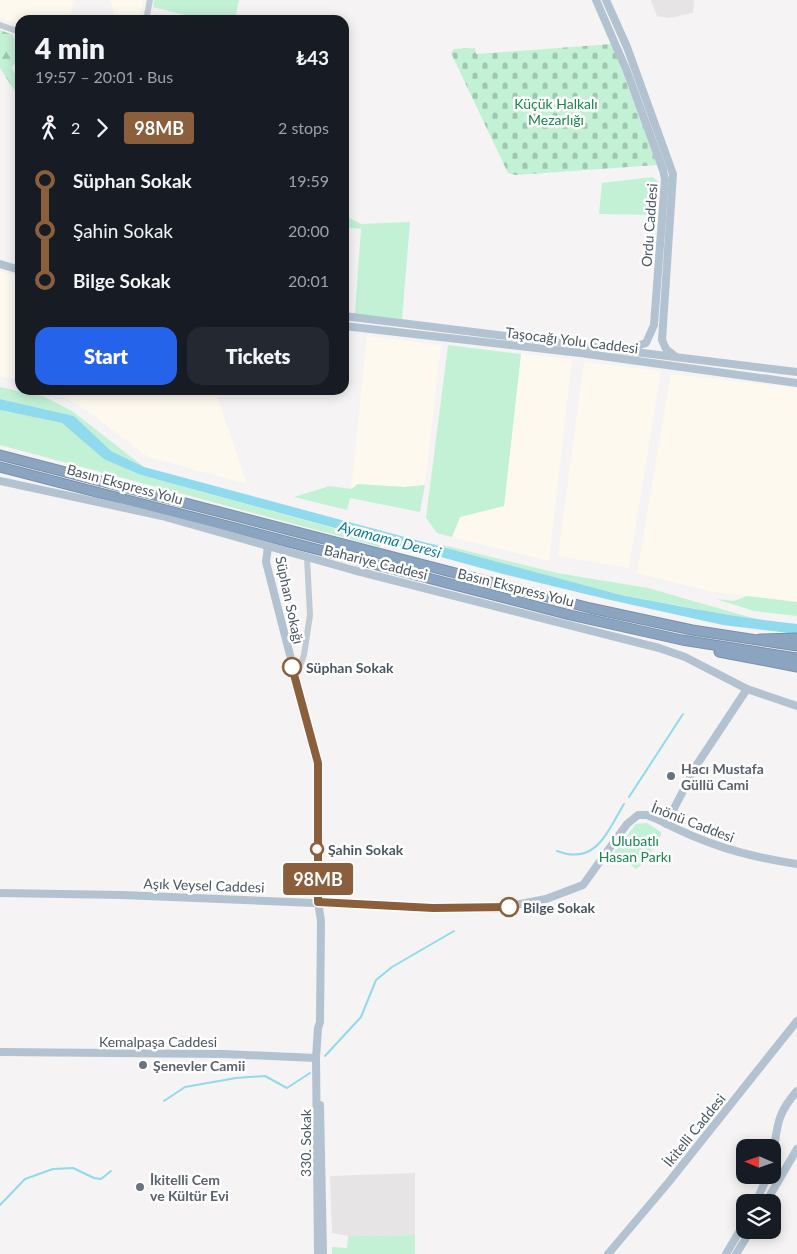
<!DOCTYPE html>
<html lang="en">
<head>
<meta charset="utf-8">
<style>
  :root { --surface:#171b24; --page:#242831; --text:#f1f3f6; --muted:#9ea1a6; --accent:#2563eb }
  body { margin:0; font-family:Lato,sans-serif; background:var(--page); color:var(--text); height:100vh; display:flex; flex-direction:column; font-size:19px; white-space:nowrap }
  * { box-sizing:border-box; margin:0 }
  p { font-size:16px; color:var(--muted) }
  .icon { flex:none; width:28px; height:28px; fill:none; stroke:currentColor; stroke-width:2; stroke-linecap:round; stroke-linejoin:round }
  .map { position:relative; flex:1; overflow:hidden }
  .drawer { position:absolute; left:15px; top:15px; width:334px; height:380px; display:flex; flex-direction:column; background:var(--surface); border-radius:15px; box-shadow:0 2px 12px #0003 }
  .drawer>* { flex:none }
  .badge { padding:0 10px; border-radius:4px; font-size:18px; line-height:32px }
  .needle { width:32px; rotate:272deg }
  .tools { position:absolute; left:736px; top:1139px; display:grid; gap:10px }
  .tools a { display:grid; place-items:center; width:45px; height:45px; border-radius:10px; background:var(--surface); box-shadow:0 2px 12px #0003; font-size:25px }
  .map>.badge { position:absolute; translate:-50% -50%; box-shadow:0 0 0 2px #fff }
  .legs { display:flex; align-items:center; gap:8px; height:55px; padding:0 20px; font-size:16px }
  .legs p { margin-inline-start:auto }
  .head { display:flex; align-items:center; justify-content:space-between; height:85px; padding:0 20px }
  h1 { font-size:28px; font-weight:800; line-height:38px }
  .cta { display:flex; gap:10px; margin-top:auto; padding:10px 20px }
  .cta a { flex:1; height:58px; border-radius:15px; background:var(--accent); color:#fff; font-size:20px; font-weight:800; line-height:58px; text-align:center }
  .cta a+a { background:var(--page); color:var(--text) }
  ul { padding:0 20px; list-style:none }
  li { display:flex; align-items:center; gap:18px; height:50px; font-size:19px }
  li i { display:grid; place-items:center; width:8px; height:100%; margin:0 6px; background:currentColor }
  li i::after { content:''; width:12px; height:12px; margin:-6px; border:4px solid; border-radius:50%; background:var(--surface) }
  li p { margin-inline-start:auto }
  li:first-child i { background:linear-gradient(#0000 50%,currentColor 0) }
  li:last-child i { background:linear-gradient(currentColor 50%,#0000 0) }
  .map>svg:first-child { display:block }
</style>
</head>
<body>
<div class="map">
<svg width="797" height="1254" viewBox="0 0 797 1254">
  <defs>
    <pattern id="forest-firs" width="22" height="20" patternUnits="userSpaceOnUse" patternTransform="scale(1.25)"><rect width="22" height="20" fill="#c3f1d5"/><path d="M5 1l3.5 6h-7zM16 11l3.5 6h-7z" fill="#a0c6b0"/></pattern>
    <pattern id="cemetery-stones" width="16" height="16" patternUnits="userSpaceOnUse" patternTransform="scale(1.25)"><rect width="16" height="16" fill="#c3f1d5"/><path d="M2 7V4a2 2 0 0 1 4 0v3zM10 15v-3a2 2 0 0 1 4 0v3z" fill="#a0c6b0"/></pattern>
  </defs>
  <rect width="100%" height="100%" fill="#f5f3f3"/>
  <g fill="#fdf9ef">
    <polygon points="0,0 75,0 68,20 20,20 20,24 0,18"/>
    <polygon points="110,0 143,0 140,20 116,20"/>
    <polygon points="0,271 20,277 20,380 0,376"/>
    <polygon points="367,336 441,345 425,485 404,487 358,484 351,489"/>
    <polygon points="521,354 572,359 549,561 452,537 460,517 504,506"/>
    <polygon points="584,362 661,371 629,568 558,556"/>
    <polygon points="671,374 797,388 797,602 713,592 637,573"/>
    <polygon points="54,390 215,390 247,484 148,457 87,411"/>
  </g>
  <g fill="#e6e4e5">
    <polygon points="651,0 694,0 693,13 669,18 657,16"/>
    <polygon points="415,1173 415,1235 348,1236 332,1233 330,1176"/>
  </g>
  <g fill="#c3f1d5">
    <polygon points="154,0 239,0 235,20 205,20 153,7"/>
    <polygon points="652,177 659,182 657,215 599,214 602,183"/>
    <polygon points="344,215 361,224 410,222 402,319 355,314 361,229 344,227"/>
    <polygon points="448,345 521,354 504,506 460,517 452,537 437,533 426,518"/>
    <polygon points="0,387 45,397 72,411 144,467 111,451 74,416 0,399"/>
    <polygon points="0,410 62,423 141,475 380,541 380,547 0,445"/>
    <polygon points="358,484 404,487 425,485 420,512 350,498 347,510 294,497 330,486 351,489"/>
    <polygon points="419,542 447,546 557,573 648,588 763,621 621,595"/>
    <polygon points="747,596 797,602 797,616 754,611 716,599 734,601"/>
    <polygon points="647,823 661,832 661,836 643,864 636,869 614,852 636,824"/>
    <polygon points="415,1235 415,1254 332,1254 332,1247 347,1248 348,1236"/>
  </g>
  <polygon fill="url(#forest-firs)" points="0,30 13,35 20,54 20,61 11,67 20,82 20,99 0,68"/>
  <polygon fill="url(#cemetery-stones)" points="612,44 657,165 516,175 508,173 451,53 454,49 475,48 476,54"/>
  <path fill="#90daee" d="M 0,399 L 74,416 L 111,451 L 144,467 L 621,595 C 680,606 738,618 797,624 L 797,634 L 723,625 L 606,599 L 503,574 L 141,475 L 104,459 L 62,423 L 0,410 Z"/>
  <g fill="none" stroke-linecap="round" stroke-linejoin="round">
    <g stroke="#90daee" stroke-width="2">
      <polyline points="629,797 683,714"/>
      <path d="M 557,851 C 596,866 607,832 624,804"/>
      <polyline points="325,1056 361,1017 376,980 392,967 454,931"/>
      <polyline points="164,1101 185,1087 236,1078 265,1076 287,1088 310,1073"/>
      <polyline points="0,1205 25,1179 53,1169 73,1168 94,1178 101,1179 111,1171"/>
    </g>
    <defs>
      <g id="highway">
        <polyline points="0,455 590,608 692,630 797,646"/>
        <polyline points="0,467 570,615 682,640 797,658"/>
        <polyline points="760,639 797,638"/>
        <polyline points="719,652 797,667"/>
      </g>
    </defs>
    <use href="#highway" stroke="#7690ad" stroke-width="11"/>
    <g stroke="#c1cad2" stroke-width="6">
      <polyline points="146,20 150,0"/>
      <polyline points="0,25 20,32"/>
      <polyline points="296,677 304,655 310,615 307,558"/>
    </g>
    <g stroke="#b3c2d1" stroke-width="8">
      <polyline points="596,0 626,69 663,170 665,179 654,325 646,343 627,349"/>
      <polyline points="606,0 627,47 673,174 662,340 666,349 676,357"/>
      <polyline points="0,264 20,270"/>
      <polyline points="344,316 797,372"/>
      <polyline points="344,326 580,353 797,383"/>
      <polyline points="0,481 162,516 353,570 659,648 685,657 747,689 797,706"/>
      <polyline points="268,546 266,562 314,748 319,776 317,895 321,921 320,1022 318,1028 316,1058 318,1254"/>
      <polyline points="666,824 696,766 747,689"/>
      <path d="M 0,893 L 122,895 L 433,908 L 495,909 L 546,899 L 583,885 L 627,824 L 638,815 L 647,815 L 657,819 C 704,844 744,856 797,864"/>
      <polyline points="0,1052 224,1054 316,1058"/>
      <polyline points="320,1105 323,1254"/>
      <path d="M 772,1161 C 778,1129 774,1117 797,1091"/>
      <polyline points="756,1202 768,1175"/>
      <polyline points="766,1202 797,1149"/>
      <polyline points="608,1254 668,1183 797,1021"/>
      <polyline points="726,1254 745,1222"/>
      <polyline points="736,1254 751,1230"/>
    </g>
    <use href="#highway" stroke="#8ba5c1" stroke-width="9"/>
  </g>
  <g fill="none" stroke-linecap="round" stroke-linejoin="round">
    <defs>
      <polyline id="line-1" points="292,667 318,763 318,902 433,908 509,907"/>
    </defs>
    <use href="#line-1" stroke="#fff" stroke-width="11"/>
    <use href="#line-1" stroke="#8b5e3c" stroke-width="8"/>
  </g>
  <g fill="#fff" stroke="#8b5e3c" stroke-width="2.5">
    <circle cx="292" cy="667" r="9"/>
    <circle cx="317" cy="849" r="6"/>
    <circle cx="509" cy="907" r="9"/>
  </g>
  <g fill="#6b7280" stroke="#fff" stroke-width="2">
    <circle cx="671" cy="776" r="5"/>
    <circle cx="143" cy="1065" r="5"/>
    <circle cx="140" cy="1187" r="5"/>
  </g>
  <g text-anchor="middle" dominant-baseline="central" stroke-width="5" stroke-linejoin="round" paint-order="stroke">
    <g font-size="14" fill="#17864f" stroke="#fff">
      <text x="556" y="103">Küçük Halkalı<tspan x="556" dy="16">Mezarlığı</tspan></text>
      <text x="635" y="840">Ulubatlı<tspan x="635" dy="16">Hasan Parkı</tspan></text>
    </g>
    <g font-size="14" fill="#4a5661" stroke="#fff">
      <text transform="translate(649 225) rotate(-86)">Ordu Caddesi</text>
      <text transform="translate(572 340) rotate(7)">Taşocağı Yolu Caddesi</text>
      <text transform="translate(125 484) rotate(15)">Basın Ekspress Yolu</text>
      <text transform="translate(376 562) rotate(14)">Bahariye Caddesi</text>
      <text transform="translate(516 587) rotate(14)">Basın Ekspress Yolu</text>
      <text transform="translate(290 600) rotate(78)">Süphan Sokağı</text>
      <text transform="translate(693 822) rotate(21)">İnönü Caddesi</text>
      <text transform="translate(204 885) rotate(2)">Aşık Veysel Caddesi</text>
      <text x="158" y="1041">Kemalpaşa Caddesi</text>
      <text transform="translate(694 1130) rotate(-51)">İkitelli Caddesi</text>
      <text transform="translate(305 1143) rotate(-90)">330. Sokak</text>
    </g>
    <g font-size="14" font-weight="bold" fill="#4a5661" stroke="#fff" text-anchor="start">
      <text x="306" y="667">Süphan Sokak</text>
      <text x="328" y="849">Şahin Sokak</text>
      <text x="523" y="907">Bilge Sokak</text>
    </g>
    <g font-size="14" font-weight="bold" fill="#5b616d" stroke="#fff" text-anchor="start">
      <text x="681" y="768">Hacı Mustafa<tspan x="681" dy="16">Güllü Cami</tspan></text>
      <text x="153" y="1065">Şenevler Camii</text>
      <text x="150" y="1179">İkitelli Cem<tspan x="150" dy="16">ve Kültür Evi</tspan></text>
    </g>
    <g font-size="15" font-style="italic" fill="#0c7c9b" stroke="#fff">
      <text transform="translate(390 539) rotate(15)">Ayamama Deresi</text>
    </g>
  </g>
</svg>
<div class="tools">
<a><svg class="needle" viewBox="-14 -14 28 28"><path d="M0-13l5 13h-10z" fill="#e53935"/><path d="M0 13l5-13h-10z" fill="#9ea1a6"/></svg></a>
<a><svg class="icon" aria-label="layers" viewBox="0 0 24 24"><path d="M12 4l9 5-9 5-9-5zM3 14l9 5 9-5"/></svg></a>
</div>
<b class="badge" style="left:318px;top:879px;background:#8b5e3c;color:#fff">98MB</b>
<section class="drawer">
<div class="head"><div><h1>4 min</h1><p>19:57 – 20:01 · Bus</p></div><b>₺43</b></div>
<div class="legs"><svg class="icon" aria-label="walk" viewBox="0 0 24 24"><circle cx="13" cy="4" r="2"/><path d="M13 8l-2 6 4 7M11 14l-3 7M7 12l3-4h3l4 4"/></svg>2<svg class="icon" aria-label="forward" viewBox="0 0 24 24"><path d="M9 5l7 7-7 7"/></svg><b class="badge" style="background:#8b5e3c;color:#fff">98MB</b><p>2 stops</p></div>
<ul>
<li><i style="color:#8b5e3c"></i><b>Süphan Sokak</b><p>19:59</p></li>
<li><i style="color:#8b5e3c"></i><span>Şahin Sokak</span><p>20:00</p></li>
<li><i style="color:#8b5e3c"></i><b>Bilge Sokak</b><p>20:01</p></li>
</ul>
<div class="cta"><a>Start</a><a>Tickets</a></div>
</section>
</div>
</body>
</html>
